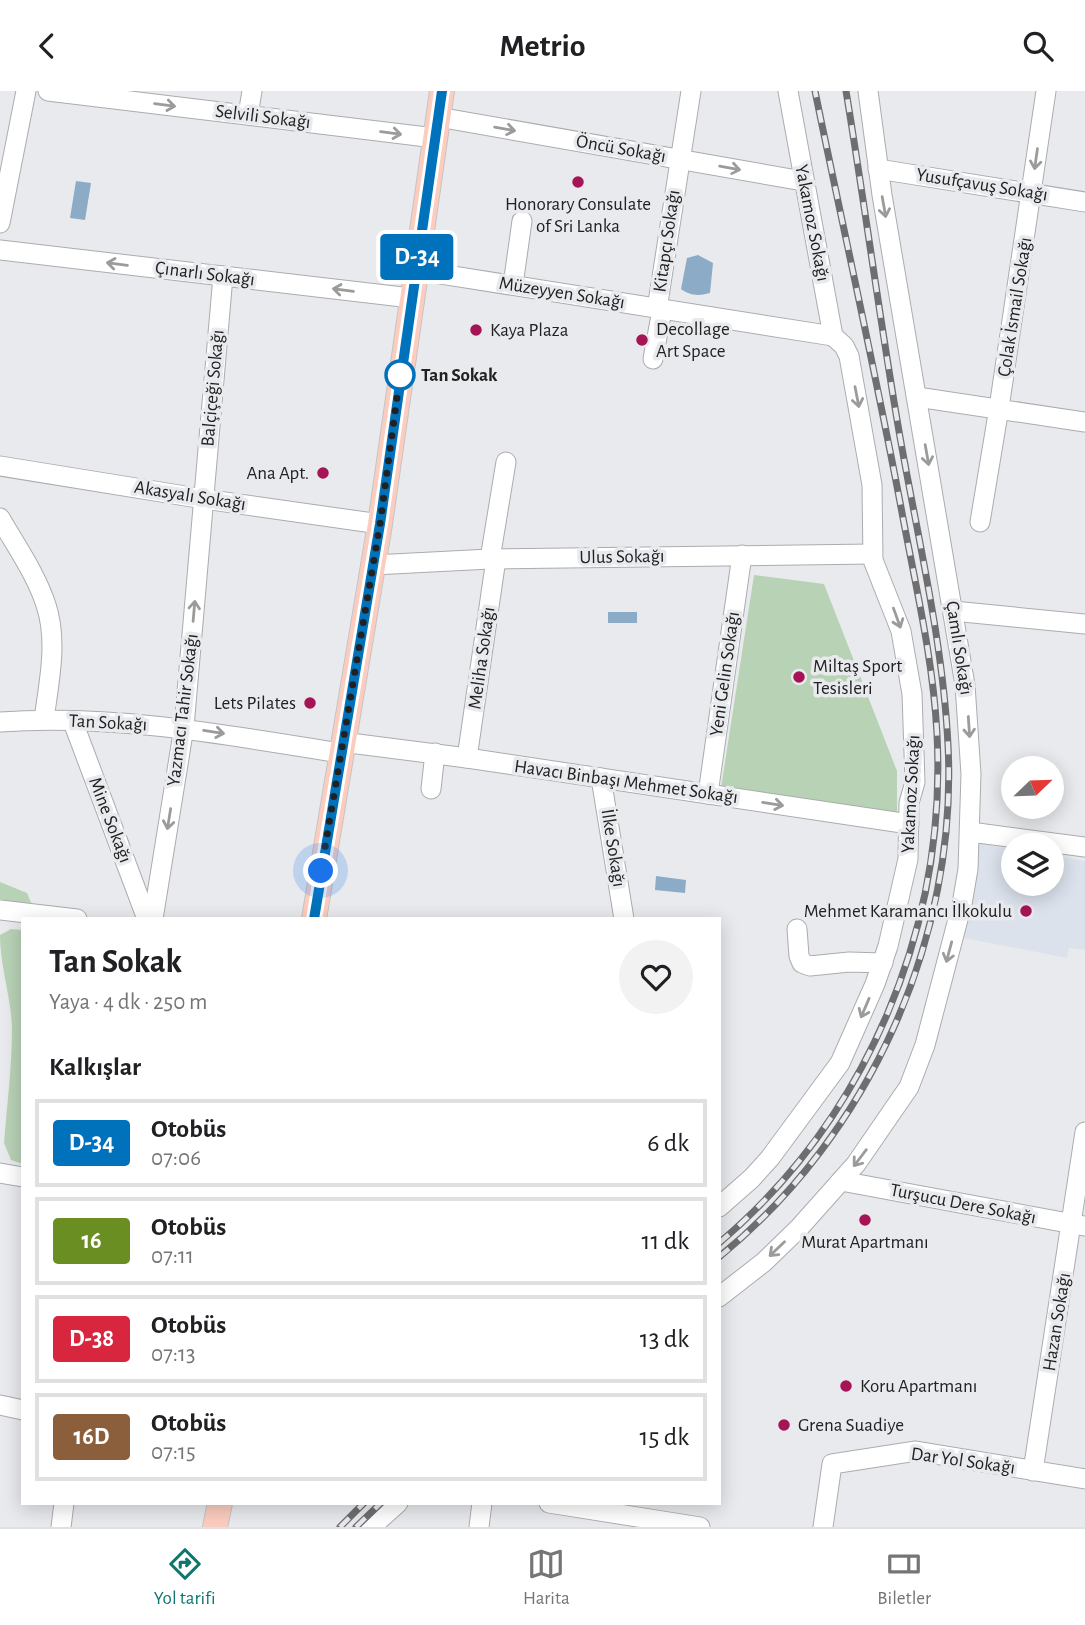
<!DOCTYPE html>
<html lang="tr">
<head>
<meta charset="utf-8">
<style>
  :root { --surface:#fff; --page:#f2f2f2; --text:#202124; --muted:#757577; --line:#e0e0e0; --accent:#0f766e }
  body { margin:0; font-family:"Alegreya Sans",sans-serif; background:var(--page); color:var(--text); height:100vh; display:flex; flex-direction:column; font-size:26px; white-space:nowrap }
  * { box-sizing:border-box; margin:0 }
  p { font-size:23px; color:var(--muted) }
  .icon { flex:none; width:38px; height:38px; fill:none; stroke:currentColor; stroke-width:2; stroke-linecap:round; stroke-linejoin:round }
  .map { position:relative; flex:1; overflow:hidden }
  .panel { position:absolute; left:21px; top:826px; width:700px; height:588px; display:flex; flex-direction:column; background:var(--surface); border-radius:0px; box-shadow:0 4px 18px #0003 }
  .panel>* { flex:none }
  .badge { padding:0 14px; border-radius:5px; font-size:24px; line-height:46px }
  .needle { width:46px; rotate:67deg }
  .buttons { position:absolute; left:1001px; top:665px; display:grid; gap:14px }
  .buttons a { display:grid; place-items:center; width:63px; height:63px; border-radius:50%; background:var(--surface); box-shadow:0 4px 18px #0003; font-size:35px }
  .you { position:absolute; width:35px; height:35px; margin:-18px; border:5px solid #fff; border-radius:50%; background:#1a73e8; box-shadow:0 0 0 10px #1a73e833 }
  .map>.badge { position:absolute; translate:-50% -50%; box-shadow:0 0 0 4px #fff }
  h2 { padding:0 28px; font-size:26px; line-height:63px }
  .round { display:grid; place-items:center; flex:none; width:74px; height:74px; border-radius:37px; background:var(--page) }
  .headline { display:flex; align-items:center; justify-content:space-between; height:119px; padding:0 28px }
  h1 { font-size:33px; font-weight:700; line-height:52px }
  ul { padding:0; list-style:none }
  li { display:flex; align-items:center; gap:21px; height:88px; margin:0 14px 10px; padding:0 14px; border:4px solid var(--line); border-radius:0px }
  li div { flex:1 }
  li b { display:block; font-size:26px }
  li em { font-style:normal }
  li .badge { min-width:77px; font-weight:700; text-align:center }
  header { display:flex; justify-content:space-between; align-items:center; height:91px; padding:0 28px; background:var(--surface); font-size:32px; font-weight:700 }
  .dock { display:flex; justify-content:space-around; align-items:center; height:98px; border-top:2px solid var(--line); background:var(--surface); font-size:19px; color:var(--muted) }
  .dock a { display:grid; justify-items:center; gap:4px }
  .dock .current { color:var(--accent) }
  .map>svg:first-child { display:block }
</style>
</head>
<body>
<header><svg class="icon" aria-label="back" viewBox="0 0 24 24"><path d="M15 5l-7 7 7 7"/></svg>Metrio<svg class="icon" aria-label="search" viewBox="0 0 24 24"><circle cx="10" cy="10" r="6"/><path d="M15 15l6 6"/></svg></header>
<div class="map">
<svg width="1085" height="1436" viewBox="0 0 1085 1436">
  <rect width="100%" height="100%" fill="#e9eaed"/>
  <polygon fill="#dce2ec" points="977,752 1013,758 1013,793 1052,793 1052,764 1085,770 1085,859 1069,857 1067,867 964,847"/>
  <g fill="#b8d2b6">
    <polygon points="754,484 824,493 897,680 897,722 721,697"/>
    <polygon points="0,791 27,802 33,816 0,808"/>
    <path d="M 11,838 L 21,839 L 23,843 L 23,1073 L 11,1069 L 4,1052 C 7,1014 12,975 12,937 C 11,905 0,876 0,844 Z"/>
  </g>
  <g fill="#8cabc7">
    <polygon points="76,90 91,92 85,129 70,127"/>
    <path d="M 698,164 L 713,172 L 710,202 C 698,205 691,205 681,198 L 687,167 Z"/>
    <rect x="608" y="521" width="29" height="11"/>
    <polygon points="656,785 686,789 685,802 655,799"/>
  </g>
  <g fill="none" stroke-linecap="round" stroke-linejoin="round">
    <defs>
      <g id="minor">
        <polyline points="48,0 435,47"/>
        <polyline points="248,24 252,0"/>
        <polyline points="438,26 803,90"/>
        <polyline points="878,78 1085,111"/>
        <polyline points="0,132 26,0"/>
        <polyline points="0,159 411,207"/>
        <polyline points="415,179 833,245"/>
        <polyline points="513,194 522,130"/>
        <polyline points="657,218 691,0"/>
        <polyline points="653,268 662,219"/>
        <polyline points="917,306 1085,331"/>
        <polyline points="0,375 204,408 380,433"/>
        <path d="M 0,427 C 16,455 36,483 46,514 C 58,550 49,591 44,628"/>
        <polyline points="980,431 999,317 1046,0"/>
        <polyline points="490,468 506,371"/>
        <polyline points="373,474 490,468 872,463"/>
        <polyline points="953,520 1085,533"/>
        <path d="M 0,631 C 114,623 228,644 340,662"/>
        <polyline points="73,631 147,828"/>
        <polyline points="342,651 467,667 909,733"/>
        <polyline points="467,667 496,468"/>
        <polyline points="601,687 624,828"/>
        <polyline points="431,698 435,662"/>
        <polyline points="708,703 742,464"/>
        <polyline points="970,741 1085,756"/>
        <polyline points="0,819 77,828"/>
        <polyline points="153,828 184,636 223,185"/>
        <polyline points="797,838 799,865 802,872 810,875 849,871 883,872"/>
        <polyline points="0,1082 23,1086"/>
        <polyline points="841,1090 1084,1135"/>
        <polyline points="719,1116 752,1087 770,1067 840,972 875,893 888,855 908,768 909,712 915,691 912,603 901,540 873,469 872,394 849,265 844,255 833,245 788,0"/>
        <polyline points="719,1206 764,1171 799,1137 856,1073 909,996 925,954 962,813 968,778 971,683 965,594 882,104 868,0"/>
        <polyline points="0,1314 23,1319"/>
        <polyline points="1033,1380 1085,1041"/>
        <polyline points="549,1412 700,1436"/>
        <polyline points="61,1436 64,1412"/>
        <polyline points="371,1436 398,1412"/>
        <polyline points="479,1436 482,1412"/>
        <polyline points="823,1436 832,1373 916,1360 1085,1388"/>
      </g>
      <g id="major">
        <polyline points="314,828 380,433 442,0"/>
        <polyline points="215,1436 220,1412"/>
      </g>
    </defs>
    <use href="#minor" stroke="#aaacaf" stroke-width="21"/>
    <use href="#major" stroke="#c5c5c6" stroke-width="26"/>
    <use href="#minor" stroke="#fff" stroke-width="19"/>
    <use href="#major" stroke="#fccdbf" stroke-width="24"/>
    <defs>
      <g id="rail">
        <path d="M 719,1152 C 867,1027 947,836 937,643 C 933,565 914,488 900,411 C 874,274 843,137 815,0"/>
        <path d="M 719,1166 C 869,1044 958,848 948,654 C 943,551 918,448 900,346 C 880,231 865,115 846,0"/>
        <polyline points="340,1436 364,1412"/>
        <polyline points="356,1436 381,1412"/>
      </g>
    </defs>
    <use href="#rail" stroke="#6e6e70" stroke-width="7"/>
    <use href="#rail" stroke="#e9eaed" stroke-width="4.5" stroke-dasharray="13" stroke-linecap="butt"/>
  </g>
  <defs><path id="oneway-shaft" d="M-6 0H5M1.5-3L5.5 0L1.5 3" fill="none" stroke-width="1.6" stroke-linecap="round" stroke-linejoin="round" transform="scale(1.75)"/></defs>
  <g stroke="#9b9b9c">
    <use href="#oneway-shaft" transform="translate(165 14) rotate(7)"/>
    <use href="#oneway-shaft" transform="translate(505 38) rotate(10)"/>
    <use href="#oneway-shaft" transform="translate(391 42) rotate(7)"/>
    <use href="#oneway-shaft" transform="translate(1036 68) rotate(98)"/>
    <use href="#oneway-shaft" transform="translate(730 77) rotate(10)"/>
    <use href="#oneway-shaft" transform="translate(884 116) rotate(80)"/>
    <use href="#oneway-shaft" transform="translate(117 173) rotate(-173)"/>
    <use href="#oneway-shaft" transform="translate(343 199) rotate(-173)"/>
    <use href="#oneway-shaft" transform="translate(857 306) rotate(79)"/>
    <use href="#oneway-shaft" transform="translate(927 364) rotate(80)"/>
    <use href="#oneway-shaft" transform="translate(194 520) rotate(-85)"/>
    <use href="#oneway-shaft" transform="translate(897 527) rotate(70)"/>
    <use href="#oneway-shaft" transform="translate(969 636) rotate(86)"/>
    <use href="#oneway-shaft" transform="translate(214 641) rotate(9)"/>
    <use href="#oneway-shaft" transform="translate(773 713) rotate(9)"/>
    <use href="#oneway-shaft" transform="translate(169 728) rotate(99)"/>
    <use href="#oneway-shaft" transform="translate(949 861) rotate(105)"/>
    <use href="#oneway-shaft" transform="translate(865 917) rotate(113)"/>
    <use href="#oneway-shaft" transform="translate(860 1067) rotate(127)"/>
    <use href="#oneway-shaft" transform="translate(777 1158) rotate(136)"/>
  </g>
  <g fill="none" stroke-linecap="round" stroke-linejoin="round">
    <defs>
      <polyline id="line" points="314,828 380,433 442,0"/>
    </defs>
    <use href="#line" stroke="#fff" stroke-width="16"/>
    <use href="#line" stroke="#0072bc" stroke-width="10"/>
    <polyline stroke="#212122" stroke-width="7" stroke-dasharray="0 12.6" points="321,780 380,433 400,284"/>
  </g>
  <g fill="#a51555" stroke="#e9eaed" stroke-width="2.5">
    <circle cx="578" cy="91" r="7"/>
    <circle cx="476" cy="239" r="7"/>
    <circle cx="642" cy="249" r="7"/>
    <circle cx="323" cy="382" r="7"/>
    <circle cx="799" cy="586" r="7"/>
    <circle cx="310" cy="612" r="7"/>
    <circle cx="1026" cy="820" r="7"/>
    <circle cx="865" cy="1129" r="7"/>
    <circle cx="846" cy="1295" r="7"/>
    <circle cx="784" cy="1334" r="7"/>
  </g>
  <circle fill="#fff" stroke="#0072bc" stroke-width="3.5" cx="400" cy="284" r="14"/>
  <g text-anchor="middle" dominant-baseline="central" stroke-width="7" stroke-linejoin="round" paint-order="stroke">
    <g font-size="19" fill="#212122" stroke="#e9eaed">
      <text transform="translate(263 26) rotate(7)">Selvili Sokağı</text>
      <text transform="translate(621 58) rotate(10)">Öncü Sokağı</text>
      <text transform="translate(982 94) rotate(9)">Yusufçavuş Sokağı</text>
      <text transform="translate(812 132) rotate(79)">Yakamoz Sokağı</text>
      <text transform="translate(667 150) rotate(-82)">Kitapçı Sokağı</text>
      <text transform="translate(205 183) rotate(7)">Çınarlı Sokağı</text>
      <text transform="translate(562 202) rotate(9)">Müzeyyen Sokağı</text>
      <text transform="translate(1015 216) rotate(-81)">Çolak İsmail Sokağı</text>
      <text transform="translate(213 297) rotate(-85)">Balçiçeği Sokağı</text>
      <text transform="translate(190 405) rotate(9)">Akasyalı Sokağı</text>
      <text transform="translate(622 466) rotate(-1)">Ulus Sokağı</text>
      <text transform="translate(959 557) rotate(81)">Çamlı Sokağı</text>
      <text transform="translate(482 567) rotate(-82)">Meliha Sokağı</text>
      <text transform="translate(725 583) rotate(-82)">Yeni Gelin Sokağı</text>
      <text transform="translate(183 619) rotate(-83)">Yazmacı Tahir Sokağı</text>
      <text transform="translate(108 632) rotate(3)">Tan Sokağı</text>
      <text transform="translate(626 691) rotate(8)">Havacı Binbaşı Mehmet Sokağı</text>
      <text transform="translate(911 703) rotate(-87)">Yakamoz Sokağı</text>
      <text transform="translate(110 729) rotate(69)">Mine Sokağı</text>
      <text transform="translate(613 757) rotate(81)">İlke Sokağı</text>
      <text transform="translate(963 1113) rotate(11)">Turşucu Dere Sokağı</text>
      <text transform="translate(1057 1231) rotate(-81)">Hazan Sokağı</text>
      <text transform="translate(963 1370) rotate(8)">Dar Yol Sokağı</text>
    </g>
    <g font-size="19" fill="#212122" stroke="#e9eaed" text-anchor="start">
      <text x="578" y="113" text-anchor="middle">Honorary Consulate<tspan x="578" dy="22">of Sri Lanka</tspan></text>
      <text x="656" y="238">Decollage<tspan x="656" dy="22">Art Space</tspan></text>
      <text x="490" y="239">Kaya Plaza</text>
      <text x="309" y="382" text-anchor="end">Ana Apt.</text>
      <text x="813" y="575">Miltaş Sport<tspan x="813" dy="22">Tesisleri</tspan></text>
      <text x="296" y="612" text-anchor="end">Lets Pilates</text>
      <text x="1012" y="820" text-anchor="end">Mehmet Karamancı İlkokulu</text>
      <text x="865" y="1151" text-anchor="middle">Murat Apartmanı</text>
      <text x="860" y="1295">Koru Apartmanı</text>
      <text x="798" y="1334">Grena Suadiye</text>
    </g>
    <g font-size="19" font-weight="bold" fill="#212122" stroke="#e9eaed" text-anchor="start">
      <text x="421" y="284">Tan Sokak</text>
    </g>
  </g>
</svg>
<div class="buttons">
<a><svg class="needle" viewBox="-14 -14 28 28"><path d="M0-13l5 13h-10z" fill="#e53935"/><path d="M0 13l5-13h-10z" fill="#757577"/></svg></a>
<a><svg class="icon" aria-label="layers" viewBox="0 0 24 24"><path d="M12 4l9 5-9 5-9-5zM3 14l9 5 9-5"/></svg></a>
</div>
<div class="you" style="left:321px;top:780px"></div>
<b class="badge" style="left:417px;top:166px;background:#0072bc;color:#fff">D-34</b>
<section class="panel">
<div class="headline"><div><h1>Tan Sokak</h1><p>Yaya · 4 dk · 250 m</p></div><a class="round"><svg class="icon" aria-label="heart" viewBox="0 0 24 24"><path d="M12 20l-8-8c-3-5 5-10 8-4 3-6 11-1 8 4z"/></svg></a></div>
<h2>Kalkışlar</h2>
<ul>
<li><span class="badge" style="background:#0072bc;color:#fff">D-34</span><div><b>Otobüs</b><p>07:06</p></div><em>6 dk</em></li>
<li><span class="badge" style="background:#6b8e23;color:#fff">16</span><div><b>Otobüs</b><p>07:11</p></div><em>11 dk</em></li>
<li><span class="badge" style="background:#d7263d;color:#fff">D-38</span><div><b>Otobüs</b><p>07:13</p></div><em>13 dk</em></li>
<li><span class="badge" style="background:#8b5e3c;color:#fff">16D</span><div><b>Otobüs</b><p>07:15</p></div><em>15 dk</em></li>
</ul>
</section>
</div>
<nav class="dock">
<a class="current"><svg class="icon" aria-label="directions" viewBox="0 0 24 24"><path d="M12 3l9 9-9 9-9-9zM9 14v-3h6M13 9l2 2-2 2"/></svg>Yol tarifi</a>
<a><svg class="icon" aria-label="map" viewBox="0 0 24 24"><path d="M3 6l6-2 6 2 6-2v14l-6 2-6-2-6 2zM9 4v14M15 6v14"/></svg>Harita</a>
<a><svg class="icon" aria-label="tickets" viewBox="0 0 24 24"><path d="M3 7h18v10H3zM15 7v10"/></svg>Biletler</a>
</nav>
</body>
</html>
